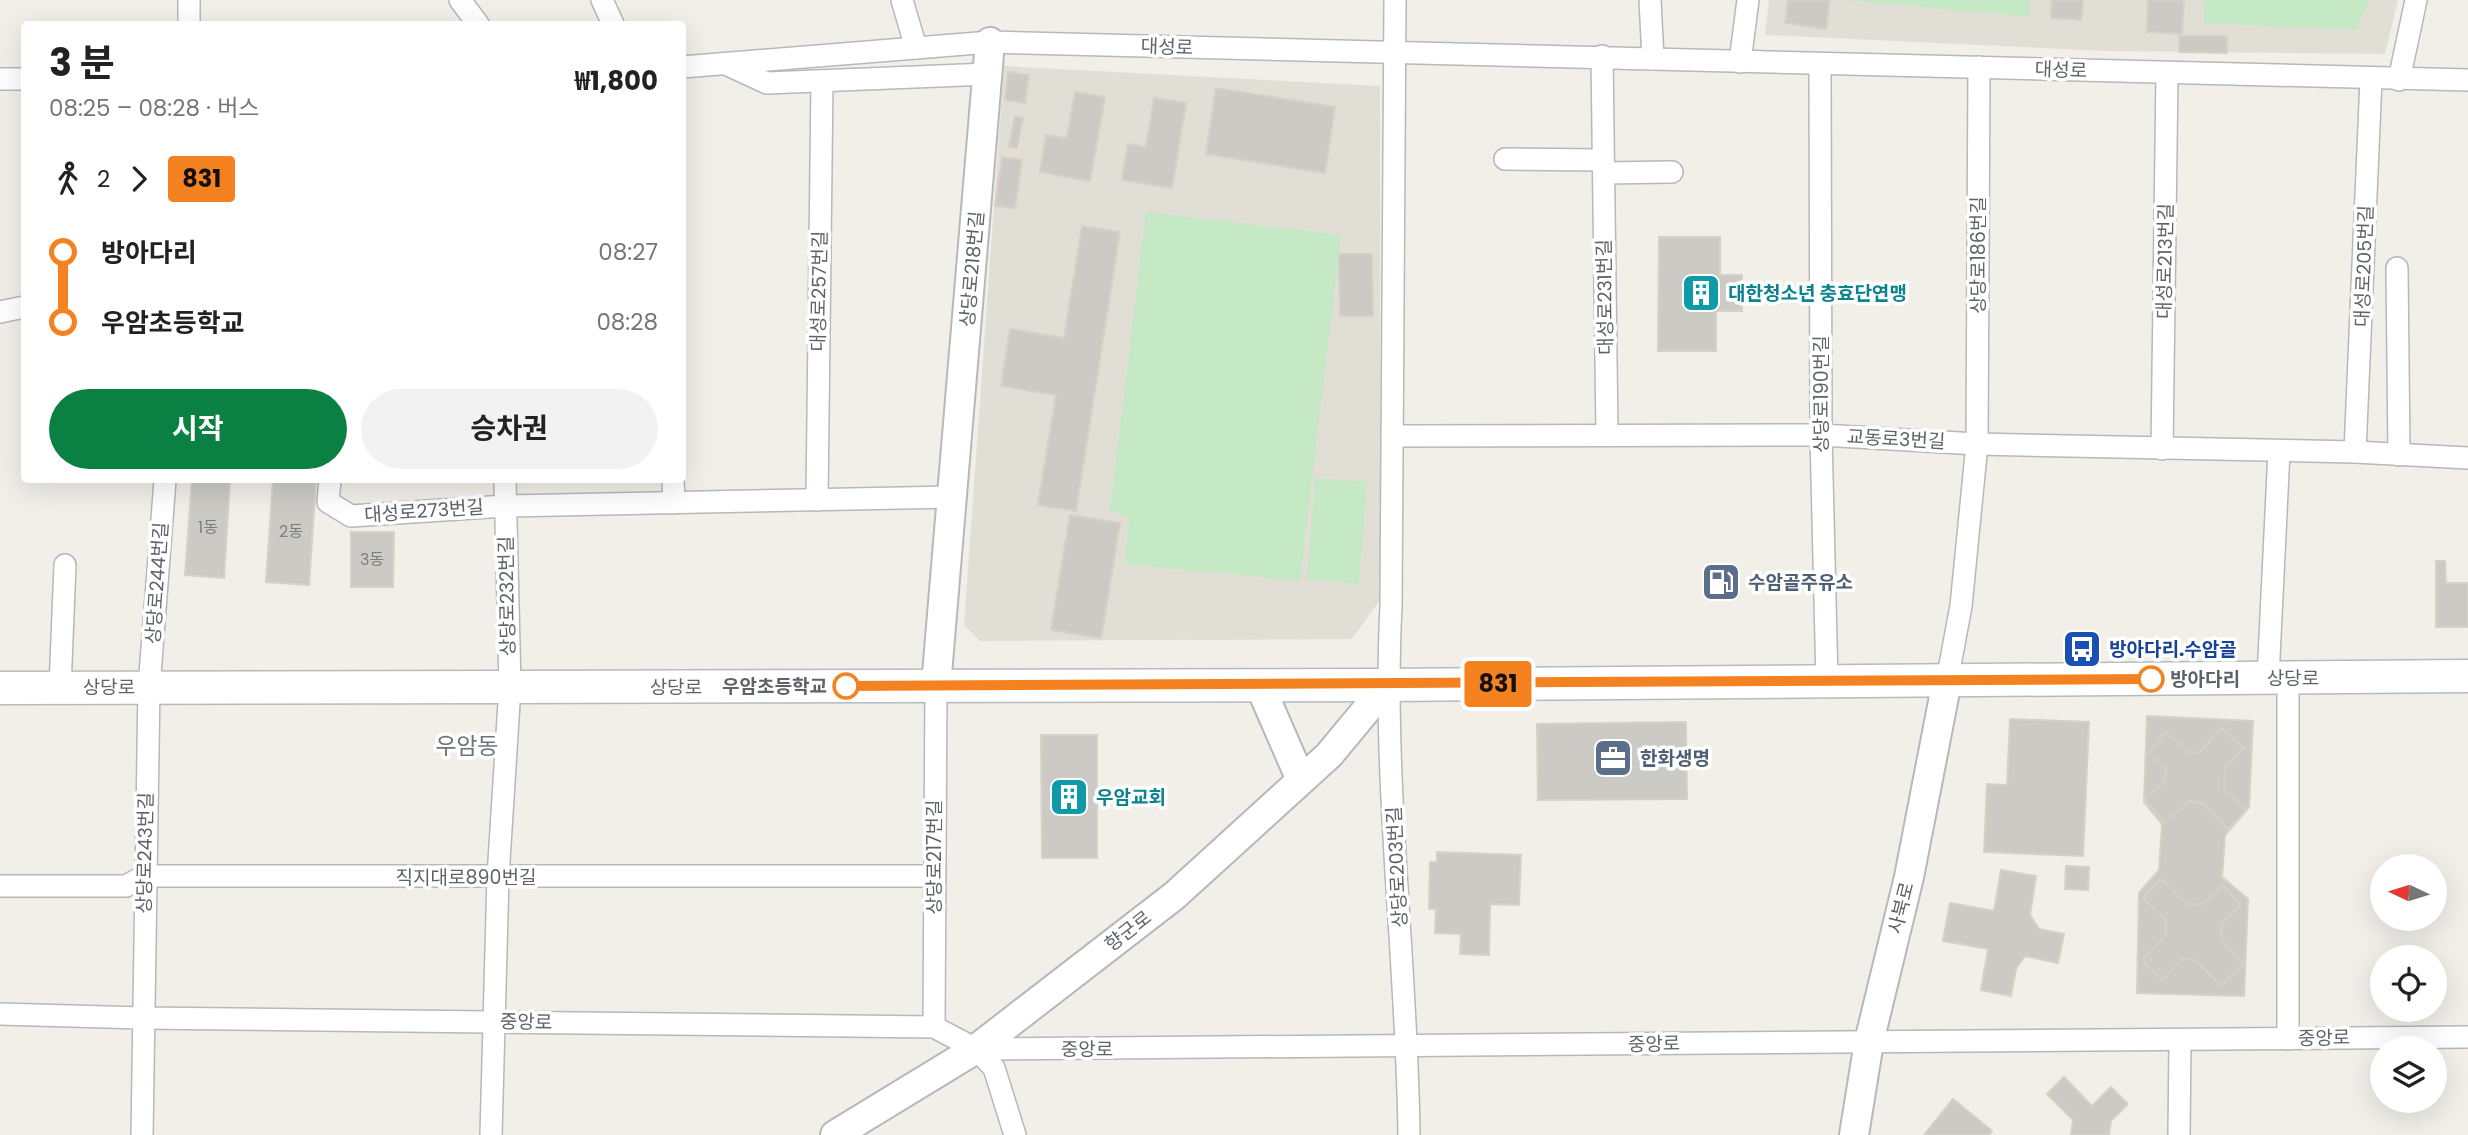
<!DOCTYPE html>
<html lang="ko">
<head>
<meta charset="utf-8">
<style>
  :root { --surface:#fff; --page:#f2f2f2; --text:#222; --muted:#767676; --accent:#0b8043 }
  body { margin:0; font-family:Poppins,"Noto Sans KR",sans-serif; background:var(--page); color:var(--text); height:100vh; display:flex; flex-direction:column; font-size:26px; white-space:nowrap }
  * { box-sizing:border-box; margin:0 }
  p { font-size:23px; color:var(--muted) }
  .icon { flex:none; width:38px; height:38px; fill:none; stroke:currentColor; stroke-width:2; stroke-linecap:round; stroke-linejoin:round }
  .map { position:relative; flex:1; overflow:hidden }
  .panel { position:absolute; left:21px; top:21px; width:665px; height:462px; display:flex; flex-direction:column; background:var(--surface); border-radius:7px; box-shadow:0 7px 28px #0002 }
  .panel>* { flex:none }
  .badge { padding:0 14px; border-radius:5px; font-size:24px; line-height:46px }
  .needle { width:46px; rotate:274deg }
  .buttons { position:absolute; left:2370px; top:854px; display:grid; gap:14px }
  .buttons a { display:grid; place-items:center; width:77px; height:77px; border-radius:50%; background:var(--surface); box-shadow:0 7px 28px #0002; font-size:35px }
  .map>.badge { position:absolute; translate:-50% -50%; box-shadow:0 0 0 4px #fff }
  .legs { display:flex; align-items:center; gap:10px; height:77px; padding:0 28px; font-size:23px }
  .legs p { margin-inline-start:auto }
  .summary { display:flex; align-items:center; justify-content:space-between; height:119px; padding:0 28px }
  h1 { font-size:38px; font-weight:700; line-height:52px }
  .cta { display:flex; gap:14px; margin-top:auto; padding:14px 28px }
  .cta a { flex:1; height:80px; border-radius:42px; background:var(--accent); color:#fff; font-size:28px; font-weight:700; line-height:80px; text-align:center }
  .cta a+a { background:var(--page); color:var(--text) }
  ul { padding:0 28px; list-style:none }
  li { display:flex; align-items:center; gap:24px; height:70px; font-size:26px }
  li i { display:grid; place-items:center; width:10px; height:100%; margin:0 9px; background:currentColor }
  li i::after { content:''; width:18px; height:18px; margin:-9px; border:5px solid; border-radius:50%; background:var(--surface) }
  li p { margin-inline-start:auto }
  li:first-child i { background:linear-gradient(#0000 50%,currentColor 0) }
  li:last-child i { background:linear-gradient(currentColor 50%,#0000 0) }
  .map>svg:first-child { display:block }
</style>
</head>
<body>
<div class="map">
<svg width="2468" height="1135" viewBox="0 0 2468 1135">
  <rect width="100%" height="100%" fill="#f1efe8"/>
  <g fill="#e1ded6">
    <polygon points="1769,0 2398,0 2385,54 2106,51 1765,35"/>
    <polygon points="1004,66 1380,86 1380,403 1385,593 1352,639 980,641 964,625"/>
  </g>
  <g fill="#c5e8c5">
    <polygon points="1847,0 2030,0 2029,17"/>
    <polygon points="2205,0 2369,0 2356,30 2204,23"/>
    <polygon points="1146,212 1341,235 1300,581 1125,564 1129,518 1110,511"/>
    <polygon points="1315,478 1367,482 1359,584 1307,579"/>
  </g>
  <g fill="#cccac5" stroke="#d6d1c6" stroke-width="2">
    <polygon points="1788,0 1830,0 1826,29 1785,23"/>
    <polygon points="2052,0 2083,0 2081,20 2051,18"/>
    <polygon points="2148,0 2184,0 2182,34 2147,32"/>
    <polygon points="2179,36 2227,36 2227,53 2179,52"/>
    <polygon points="1008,72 1029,75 1025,103 1005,100"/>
    <polygon points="1216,88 1335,107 1325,173 1206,154"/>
    <polygon points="1075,92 1105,97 1090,181 1040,172 1046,135 1067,138"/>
    <polygon points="1154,98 1186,103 1172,188 1122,180 1128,144 1146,147"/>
    <polygon points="1015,116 1023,118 1017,148 1009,147"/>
    <polygon points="1002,157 1022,160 1015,208 995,206"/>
    <polygon points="1082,226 1120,232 1076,511 1038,505 1056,395 1001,386 1010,329 1064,338"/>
    <polygon points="1659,237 1720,237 1720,275 1742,275 1742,311 1716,311 1716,351 1658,351"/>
    <polygon points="1339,254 1372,254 1373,316 1340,316"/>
    <polygon points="192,480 230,480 224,578 185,575"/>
    <polygon points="273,480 316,480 309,585 266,582"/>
    <polygon points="1070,515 1120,523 1101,638 1051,630"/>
    <polygon points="351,532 394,532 393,587 351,587"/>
    <polygon points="2436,561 2445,561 2446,583 2468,583 2468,627 2436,627"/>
    <polygon points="2147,716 2253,721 2249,807 2225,835 2222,877 2248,899 2244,996 2137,993 2139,893 2159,870 2162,824 2144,802"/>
    <polygon points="2010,719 2089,722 2083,856 1984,852 1987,784 2007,785"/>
    <polygon points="1686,722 1687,799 1538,800 1537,724"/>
    <polygon points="2221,728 2244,748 2225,768 2224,789 2246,810 2228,829 2202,803 2189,801 2165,823 2145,800 2165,781 2166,769 2148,753 2166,732 2191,754 2200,752"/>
    <polygon points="1041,735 1097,735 1097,858 1042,858"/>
    <polygon points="1437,852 1521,855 1519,905 1490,904 1489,955 1460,954 1461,934 1435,933 1436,909 1429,909 1430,862 1437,862"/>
    <polygon points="2066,866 2089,867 2088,890 2065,889"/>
    <polygon points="2001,870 2036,876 2030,915 2039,929 2064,934 2058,963 2025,956 2016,969 2011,996 1981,990 1988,949 1943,941 1950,903 1994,911"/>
    <polygon points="2161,879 2187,904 2202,905 2223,885 2241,905 2221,924 2222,941 2244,963 2221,986 2195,960 2183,958 2162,980 2142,960 2166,935 2166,920 2143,898"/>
    <polygon points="2064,1077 2092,1106 2111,1087 2128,1104 2111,1121 2109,1135 2071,1135 2073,1120 2047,1094"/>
    <polygon points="1953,1099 1992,1131 1989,1135 1924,1135"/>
  </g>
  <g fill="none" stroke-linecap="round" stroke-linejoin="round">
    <defs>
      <g id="minor">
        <polyline points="460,0 478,24"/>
        <polyline points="602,0 613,24"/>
        <polyline points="902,0 916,48"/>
        <path d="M 1395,0 L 1391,606 C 1382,782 1407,959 1409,1135"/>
        <polyline points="1650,0 1653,59"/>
        <polyline points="189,24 189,0"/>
        <polyline points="1602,56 1607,434"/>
        <polyline points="1740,62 1748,0"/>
        <polyline points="1820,64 1821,435 1827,682"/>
        <polyline points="728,65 767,83 988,74"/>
        <polyline points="682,67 990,42 2468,80"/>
        <polyline points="0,79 24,79"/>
        <polyline points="2399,80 2416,0"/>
        <polyline points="1505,159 1603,160"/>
        <polyline points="1604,173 1672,172"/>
        <polyline points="2397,268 2399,455"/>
        <polyline points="0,312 24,307"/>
        <polyline points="1392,436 1821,435 1977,444 2355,452 2468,458"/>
        <polyline points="2162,449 2167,73"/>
        <polyline points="2355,452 2371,79"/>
        <polyline points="330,480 328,502 351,516 505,506 953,497"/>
        <polyline points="673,480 674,503"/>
        <polyline points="817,500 822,81"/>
        <polyline points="2268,678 2279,451"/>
        <polyline points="1947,681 1961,606 1977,444 1979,67"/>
        <polyline points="60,688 65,565"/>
        <polyline points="0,886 126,886 144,876 934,876"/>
        <polyline points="0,1014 142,1018 934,1027 976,1049 2468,1037"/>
        <polyline points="934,1027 936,686"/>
        <polyline points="2288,1039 2288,678"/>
        <polyline points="976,1049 994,1068 1015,1135"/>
        <polyline points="142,1135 149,687 165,480"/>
        <polyline points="491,1135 498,877 510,687 505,480"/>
        <polyline points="2179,1135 2180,1040"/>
      </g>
      <g id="tertiary">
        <polyline points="936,686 990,42"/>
        <polyline points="1260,686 1301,780"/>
        <polyline points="835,1135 976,1049 1174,896 1329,755 1387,685"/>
        <polyline points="1854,1135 1869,1042 1909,877 1947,681"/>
      </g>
      <polyline id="secondary" points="0,688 1387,685 2468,676"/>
    </defs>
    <use href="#minor" stroke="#b5b8bc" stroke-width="24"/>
    <use href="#tertiary" stroke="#b5b8bc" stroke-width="32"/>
    <use href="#secondary" stroke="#b6babf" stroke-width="35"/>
    <use href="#minor" stroke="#fff" stroke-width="21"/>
    <use href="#tertiary" stroke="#fff" stroke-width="28"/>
    <use href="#secondary" stroke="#fff" stroke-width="32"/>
  </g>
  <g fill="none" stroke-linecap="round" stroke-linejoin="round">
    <defs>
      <polyline id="line-1" points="846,686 2151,679"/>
    </defs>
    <use href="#line-1" stroke="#fff" stroke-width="16"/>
    <use href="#line-1" stroke="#f58220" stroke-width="10"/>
  </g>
  <defs>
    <symbol id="building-square" viewBox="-11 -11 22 22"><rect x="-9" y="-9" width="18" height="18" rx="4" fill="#0f9aa8" stroke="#fff"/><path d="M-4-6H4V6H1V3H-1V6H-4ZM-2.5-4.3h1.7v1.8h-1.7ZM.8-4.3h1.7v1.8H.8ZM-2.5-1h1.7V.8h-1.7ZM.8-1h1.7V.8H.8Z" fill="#fff"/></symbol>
    <symbol id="fuel-square" viewBox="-11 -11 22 22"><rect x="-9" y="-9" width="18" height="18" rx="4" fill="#5c6f8a" stroke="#fff"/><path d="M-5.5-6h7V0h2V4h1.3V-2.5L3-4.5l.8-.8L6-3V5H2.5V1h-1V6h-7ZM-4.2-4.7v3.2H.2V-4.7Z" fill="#fff"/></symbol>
    <symbol id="bus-square" viewBox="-11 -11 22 22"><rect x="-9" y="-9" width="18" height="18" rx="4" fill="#1a4fb4" stroke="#fff"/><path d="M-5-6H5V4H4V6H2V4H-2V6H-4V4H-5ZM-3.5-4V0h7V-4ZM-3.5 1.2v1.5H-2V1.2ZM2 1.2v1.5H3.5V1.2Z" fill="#fff"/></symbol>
    <symbol id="office-square" viewBox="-11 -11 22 22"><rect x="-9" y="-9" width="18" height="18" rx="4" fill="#5c6f8a" stroke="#fff"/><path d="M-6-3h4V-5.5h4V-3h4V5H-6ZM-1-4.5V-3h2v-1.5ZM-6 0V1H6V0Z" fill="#fff"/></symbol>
  </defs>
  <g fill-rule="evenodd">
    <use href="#building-square" x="1679" y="271" width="44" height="44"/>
    <use href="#fuel-square" x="1699" y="560" width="44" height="44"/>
    <use href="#bus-square" x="2060" y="627" width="44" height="44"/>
    <use href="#office-square" x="1591" y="736" width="44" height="44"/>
    <use href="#building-square" x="1047" y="775" width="44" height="44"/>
  </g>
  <g fill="#fff" stroke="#f58220" stroke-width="3.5">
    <circle cx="2151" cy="679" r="12"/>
    <circle cx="846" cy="686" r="12"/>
  </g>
  <g text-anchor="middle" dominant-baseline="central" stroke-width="7" stroke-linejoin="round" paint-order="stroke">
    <g font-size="16" fill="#7a7d7f">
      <text x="208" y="527">1동</text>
      <text x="291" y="531">2동</text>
      <text x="372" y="559">3동</text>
    </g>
    <g font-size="19" fill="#5f6368" stroke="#fff">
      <text transform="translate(1167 47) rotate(2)">대성로</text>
      <text transform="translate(2061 70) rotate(2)">대성로</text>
      <text transform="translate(1978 255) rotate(-90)">상당로186번길</text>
      <text transform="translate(2165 261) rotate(-89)">대성로213번길</text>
      <text transform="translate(2364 266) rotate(-88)">대성로205번길</text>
      <text transform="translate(972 269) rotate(-85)">상당로218번길</text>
      <text transform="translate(819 291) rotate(-89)">대성로257번길</text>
      <text transform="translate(1605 297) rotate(-91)">대성로231번길</text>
      <text transform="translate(1821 394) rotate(-90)">상당로190번길</text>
      <text transform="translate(1896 439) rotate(3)">교동로3번길</text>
      <text transform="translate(424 511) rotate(-4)">대성로273번길</text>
      <text transform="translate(157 583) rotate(-86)">상당로244번길</text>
      <text transform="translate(507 596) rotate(-91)">상당로232번길</text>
      <text x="2293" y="678">상당로</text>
      <text x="109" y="687">상당로</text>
      <text x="676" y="687">상당로</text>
      <text transform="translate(145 853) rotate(-89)">상당로243번길</text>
      <text transform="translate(934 857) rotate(-90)">상당로217번길</text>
      <text transform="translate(1397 867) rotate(-93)">상당로203번길</text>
      <text x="466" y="877">직지대로890번길</text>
      <text transform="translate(1901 908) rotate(-76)">사북로</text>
      <text transform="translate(1128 931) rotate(-38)">향군로</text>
      <text transform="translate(526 1022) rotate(1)">중앙로</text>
      <text transform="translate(2324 1038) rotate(-1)">중앙로</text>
      <text transform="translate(1654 1044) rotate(-1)">중앙로</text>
      <text x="1087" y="1049">중앙로</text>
    </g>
    <g font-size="19" font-weight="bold" fill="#0d838f" stroke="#fff" text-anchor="start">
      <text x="1728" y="293">대한청소년 충효단연맹</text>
      <text x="1096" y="797">우암교회</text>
    </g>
    <g font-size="19" font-weight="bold" fill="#4e5e75" stroke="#fff" text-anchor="start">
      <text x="1748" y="582">수암골주유소</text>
      <text x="1640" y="758">한화생명</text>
    </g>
    <g font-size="19" font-weight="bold" fill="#164399" stroke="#fff" text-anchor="start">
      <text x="2109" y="649">방아다리.수암골</text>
    </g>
    <g font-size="19" font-weight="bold" fill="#5f6368" stroke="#fff" text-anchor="start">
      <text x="2170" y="679">방아다리</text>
      <text x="827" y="686" text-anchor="end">우암초등학교</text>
    </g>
    <g font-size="23" fill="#70757a" stroke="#fff">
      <text x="467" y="746">우암동</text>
    </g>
  </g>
</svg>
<div class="buttons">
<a><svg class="needle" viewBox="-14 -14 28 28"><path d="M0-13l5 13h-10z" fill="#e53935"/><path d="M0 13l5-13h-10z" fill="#767676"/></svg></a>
<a><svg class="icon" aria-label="locate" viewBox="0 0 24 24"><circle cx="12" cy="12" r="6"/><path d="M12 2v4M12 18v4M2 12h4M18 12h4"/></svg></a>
<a><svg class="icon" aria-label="layers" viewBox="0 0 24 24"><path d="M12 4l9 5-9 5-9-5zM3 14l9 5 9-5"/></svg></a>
</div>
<b class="badge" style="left:1498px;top:684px;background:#f58220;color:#111">831</b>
<section class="panel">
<div class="summary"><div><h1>3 분</h1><p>08:25 – 08:28 · 버스</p></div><b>₩1,800</b></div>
<div class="legs"><svg class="icon" aria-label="walk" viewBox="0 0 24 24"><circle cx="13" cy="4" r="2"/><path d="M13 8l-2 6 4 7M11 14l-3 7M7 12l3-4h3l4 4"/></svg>2<svg class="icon" aria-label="forward" viewBox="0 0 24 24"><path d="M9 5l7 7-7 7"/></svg><b class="badge" style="background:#f58220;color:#111">831</b></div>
<ul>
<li><i style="color:#f58220"></i><b>방아다리</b><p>08:27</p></li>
<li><i style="color:#f58220"></i><b>우암초등학교</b><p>08:28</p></li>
</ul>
<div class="cta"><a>시작</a><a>승차권</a></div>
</section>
</div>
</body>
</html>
